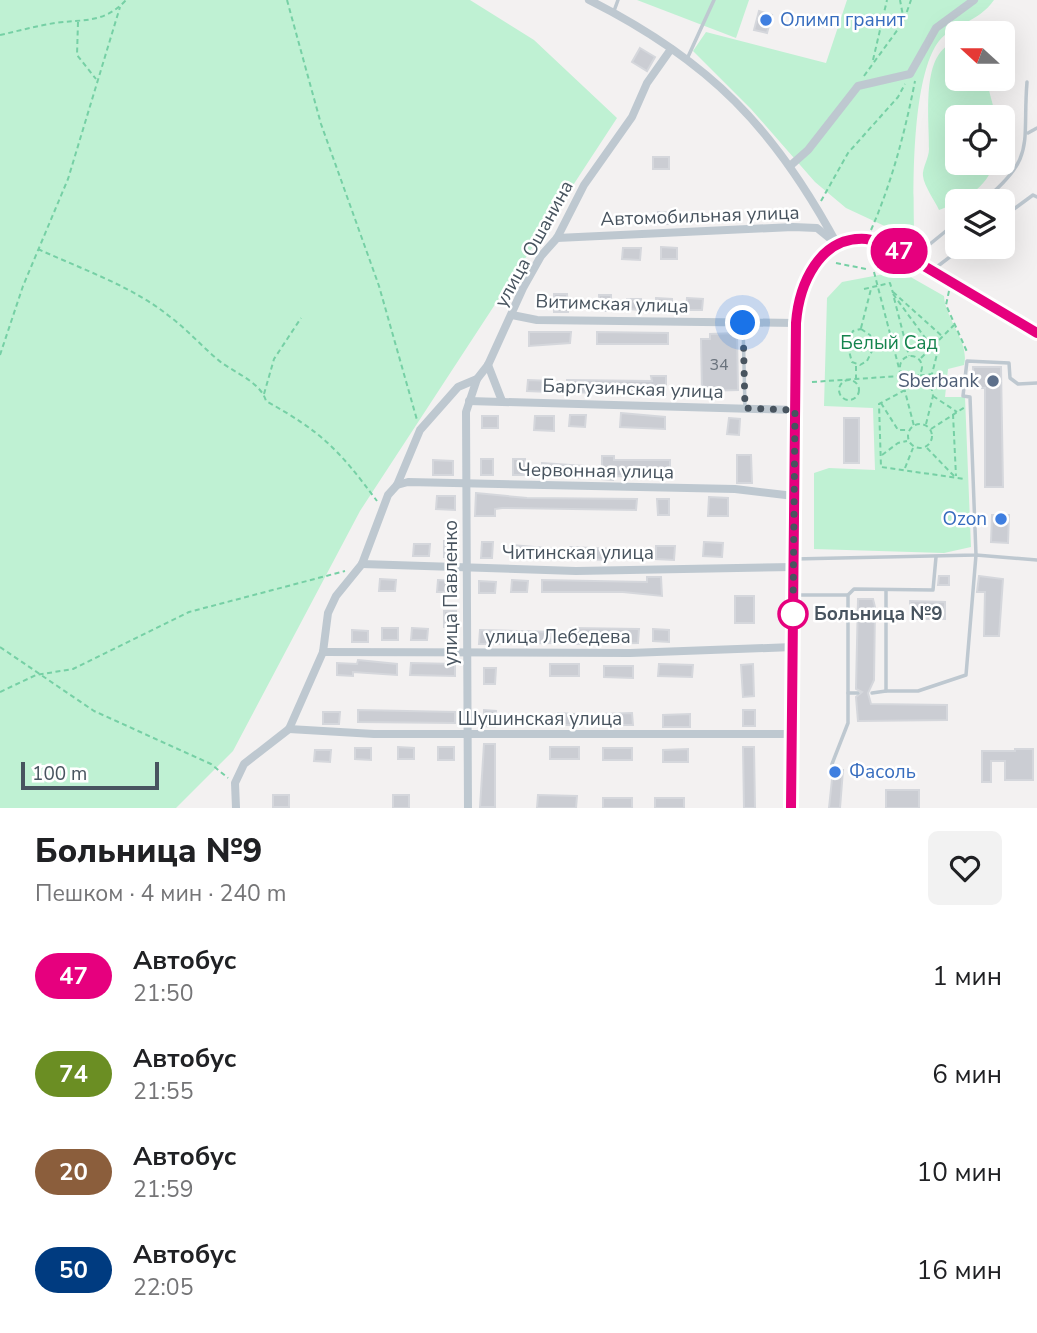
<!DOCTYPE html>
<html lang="ru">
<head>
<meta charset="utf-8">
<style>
  :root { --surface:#fff; --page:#f2f2f2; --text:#202124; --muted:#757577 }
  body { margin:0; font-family:"Nunito Sans",sans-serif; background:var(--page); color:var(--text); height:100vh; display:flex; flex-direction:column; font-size:26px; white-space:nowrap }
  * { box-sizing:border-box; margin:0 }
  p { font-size:23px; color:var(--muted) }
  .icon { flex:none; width:38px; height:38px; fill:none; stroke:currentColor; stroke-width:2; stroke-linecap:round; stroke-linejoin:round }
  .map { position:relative; height:808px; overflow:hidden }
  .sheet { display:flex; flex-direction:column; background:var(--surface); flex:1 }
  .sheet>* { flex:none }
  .badge { padding:0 14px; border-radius:23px; font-size:24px; line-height:46px }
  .needle { width:46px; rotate:291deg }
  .controls { position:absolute; left:945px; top:21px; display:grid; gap:14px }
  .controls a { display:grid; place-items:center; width:70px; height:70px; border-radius:10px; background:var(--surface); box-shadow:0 7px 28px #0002; font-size:35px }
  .scale { position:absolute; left:21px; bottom:18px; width:138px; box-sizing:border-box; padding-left:7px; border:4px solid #48545f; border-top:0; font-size:19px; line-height:24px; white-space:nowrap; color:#48545f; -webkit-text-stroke:5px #fff; paint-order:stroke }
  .you { position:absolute; width:35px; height:35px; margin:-18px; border:5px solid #fff; border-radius:50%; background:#1a73e8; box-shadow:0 0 0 10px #1a73e833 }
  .map>.badge { position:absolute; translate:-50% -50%; box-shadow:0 0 0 4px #fff }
  .round { display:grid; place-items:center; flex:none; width:74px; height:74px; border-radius:10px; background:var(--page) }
  .overview { display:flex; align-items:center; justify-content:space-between; height:119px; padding:0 35px }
  h1 { font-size:33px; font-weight:800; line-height:52px }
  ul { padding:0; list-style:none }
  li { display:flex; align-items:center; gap:21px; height:98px; padding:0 35px }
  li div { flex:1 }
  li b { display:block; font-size:26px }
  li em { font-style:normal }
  li .badge { min-width:77px; font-weight:700; text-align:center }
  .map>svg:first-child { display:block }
</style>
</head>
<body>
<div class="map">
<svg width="1037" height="808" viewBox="0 0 1037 808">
  <rect width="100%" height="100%" fill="#f3f1f1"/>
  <g fill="#bff1d3">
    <polygon points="0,0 470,0 534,40 617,118 360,511 233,751 176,808 0,808"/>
    <polygon points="637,0 749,0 736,38"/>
    <path d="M 847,0 L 994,0 C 978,23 953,24 939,41 C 912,76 913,184 914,229 L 906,236 L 846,208 L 815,182 L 751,109 L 693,51 L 706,32 L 826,63 Z"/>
    <path d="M 957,42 L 957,79 L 986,79 L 996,117 L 957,117 L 957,163 L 993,163 C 989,188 960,202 939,210 C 935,201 924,186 923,176 C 922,168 929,158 929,149 C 930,122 919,49 957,42 Z"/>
    <path d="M 900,271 L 944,296 C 945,319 970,342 964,365 L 948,369 L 945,397 L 965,397 L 971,547 L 944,553 L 814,549 L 814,473 L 829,468 L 875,470 L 873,408 L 824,406 L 827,298 L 842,282 Z"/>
  </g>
  <g fill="#cbcdd3" stroke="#d5d7dc" stroke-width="2">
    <polygon points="759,11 772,15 767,33 754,30"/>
    <polygon points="640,48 655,57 647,71 632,62"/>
    <rect x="653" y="157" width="16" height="12"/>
    <polygon points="658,212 674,213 674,224 658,224"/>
    <polygon points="661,247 677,248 677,259 661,259"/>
    <polygon points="623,248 641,248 640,260 622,259"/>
    <polygon points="554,294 567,294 568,312 554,312"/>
    <rect x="599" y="295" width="12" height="16"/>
    <polygon points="656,298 672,299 672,310 656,310"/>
    <polygon points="687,298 703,299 702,310 686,310"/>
    <polygon points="627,299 641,299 641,310 627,309"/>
    <polygon points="529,332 571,332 570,343 529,346"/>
    <polygon points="597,332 668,333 668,344 597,344"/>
    <polygon points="737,333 738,390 702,391 701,339 710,339 710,334"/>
    <polygon points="973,367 1001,367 1003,487 985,487 985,388 974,388"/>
    <polygon points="651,376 666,376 666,395 567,392 567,380 652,381"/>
    <polygon points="528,380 551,381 550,392 527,391"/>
    <polygon points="621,413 665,417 665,429 620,427"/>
    <polygon points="570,415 586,415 585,427 569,426"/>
    <rect x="482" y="416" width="16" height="12"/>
    <polygon points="535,416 554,416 554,431 534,430"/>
    <polygon points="729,418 740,419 739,435 727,434"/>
    <rect x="844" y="418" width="15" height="45"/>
    <polygon points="737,455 751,455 752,483 737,483"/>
    <polygon points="602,456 614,456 614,460 670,460 670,477 613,476 613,480 602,479"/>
    <rect x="481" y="459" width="12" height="16"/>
    <rect x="513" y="459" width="12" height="16"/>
    <polygon points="433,460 453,461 453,475 433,475"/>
    <polygon points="542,463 584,466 584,478 542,475"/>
    <polygon points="476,493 527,498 637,499 636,510 502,508 495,509 495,516 475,516"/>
    <polygon points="437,496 455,496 455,510 436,509"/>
    <polygon points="709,497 728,498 728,516 708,516"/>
    <polygon points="657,499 669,499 669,515 658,515"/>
    <polygon points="992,515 1009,515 1008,543 991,542"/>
    <rect x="444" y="541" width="12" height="16"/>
    <polygon points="482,542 493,542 492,558 481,558"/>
    <polygon points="704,542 723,543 722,557 703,556"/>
    <polygon points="414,544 430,544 429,556 413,556"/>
    <polygon points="512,545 556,549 555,560 512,557"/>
    <polygon points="656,546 675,546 674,560 656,559"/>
    <polygon points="570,547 613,549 613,560 570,559"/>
    <polygon points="939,576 949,576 949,585 938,585"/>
    <polygon points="979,576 1003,579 999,636 984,636 985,592 977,592"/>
    <polygon points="647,577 661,577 662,596 623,592 542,592 542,580 647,582"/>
    <polygon points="380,579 396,580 395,591 379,591"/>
    <polygon points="438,580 454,581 453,592 437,592"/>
    <polygon points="512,580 528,581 527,592 511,592"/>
    <polygon points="479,581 496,582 495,593 479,593"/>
    <rect x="735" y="596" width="19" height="27"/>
    <polygon points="858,599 873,599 875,607 874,680 868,693 871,704 947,705 947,720 858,721 856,697 862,692 856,689"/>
    <polygon points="910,601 945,602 945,619 910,619"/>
    <rect x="444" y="611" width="12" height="16"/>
    <rect x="382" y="628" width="16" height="12"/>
    <polygon points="412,628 428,629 427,640 411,640"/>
    <polygon points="571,628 639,629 638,643 571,644"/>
    <polygon points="653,629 669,630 669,642 653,641"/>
    <polygon points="352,630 368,631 368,642 352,642"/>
    <polygon points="480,630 555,632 555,643 479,644"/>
    <polygon points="358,660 397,664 397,675 353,672 353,676 337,675 337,663 357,664"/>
    <polygon points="411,663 455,664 455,676 410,675"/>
    <rect x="550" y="664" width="29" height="12"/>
    <polygon points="659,664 693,665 692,677 658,676"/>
    <polygon points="753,664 754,696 743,697 741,665"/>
    <polygon points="604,666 633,666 633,678 604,677"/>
    <polygon points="484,668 496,668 495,684 484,684"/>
    <polygon points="358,710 455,712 455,723 358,722"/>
    <polygon points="484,710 496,711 495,727 484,726"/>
    <rect x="743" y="710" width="12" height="16"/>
    <polygon points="323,712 340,712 339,724 323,724"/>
    <polygon points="558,713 574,714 573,725 557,725"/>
    <polygon points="632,713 633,725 602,725 602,714"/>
    <polygon points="690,714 690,727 663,727 663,715"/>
    <polygon points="484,744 495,744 495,807 480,807"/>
    <polygon points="398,747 414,748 414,759 398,759"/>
    <rect x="438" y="747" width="16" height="13"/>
    <rect x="550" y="747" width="29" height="12"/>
    <polygon points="743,747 754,747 755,808 744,808"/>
    <polygon points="355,748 371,748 371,760 355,759"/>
    <rect x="603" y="748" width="29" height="12"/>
    <polygon points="688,749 688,762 663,762 663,750"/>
    <polygon points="1015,749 1033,749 1033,780 1005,780 1005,761 991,761 991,782 982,782 982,751 1015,751"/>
    <polygon points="315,750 331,750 330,762 314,761"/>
    <polygon points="833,770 843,770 840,808 829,808"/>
    <rect x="886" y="790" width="33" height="18"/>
    <rect x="273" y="795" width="16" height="12"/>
    <rect x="393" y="795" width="16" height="13"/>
    <polygon points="538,795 577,796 576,808 537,808"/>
    <rect x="603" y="798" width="29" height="10"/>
    <rect x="655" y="798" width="29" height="10"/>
  </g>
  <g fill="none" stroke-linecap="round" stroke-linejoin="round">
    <g stroke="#76d0a5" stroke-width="2" stroke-dasharray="5 3.5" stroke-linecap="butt">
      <polyline points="287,0 321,124 379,286 417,420"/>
      <polyline points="904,20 911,0"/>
      <polyline points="78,22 77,55 96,79"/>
      <path d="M 0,35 C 18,31 36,26 55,23 C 82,19 104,24 126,0"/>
      <polyline points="873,60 887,0"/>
      <polyline points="864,76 904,21 900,0"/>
      <polyline points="821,201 848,153 898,97 905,84"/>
      <path d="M 871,230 C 892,182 905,132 915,81"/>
      <path d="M 38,249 C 81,269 132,286 169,316 C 188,330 203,348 222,363 C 236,373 261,383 266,401 C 322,432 339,450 377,501"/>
      <polyline points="836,263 866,269"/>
      <polyline points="879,266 899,263"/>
      <polyline points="874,272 914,426"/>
      <polyline points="864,289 890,283 893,293"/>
      <polyline points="949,291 946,305 968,354"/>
      <polyline points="893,292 943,337"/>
      <polyline points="893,294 937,354 932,374 917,376"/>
      <polyline points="894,298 909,356"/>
      <polyline points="861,328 871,289"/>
      <polygon points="861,329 870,335 874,347 867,361 860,365 852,362 847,344 853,331"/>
      <polyline points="0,355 23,286 68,179 120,7"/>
      <circle cx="911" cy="367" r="11"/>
      <polyline points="921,358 954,325"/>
      <polyline points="856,366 856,378"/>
      <polyline points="915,378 931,385 934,383 932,375"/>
      <circle cx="849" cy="390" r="10"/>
      <polyline points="812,382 900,376"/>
      <polyline points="905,390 879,404 881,467 965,479"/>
      <polyline points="264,394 274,359 301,318"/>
      <polyline points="933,396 957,412"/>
      <polyline points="881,403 898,430 908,430"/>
      <polyline points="953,414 956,476"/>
      <circle cx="920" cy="436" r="12"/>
      <polyline points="926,424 933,396 931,385"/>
      <polyline points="931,429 965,407"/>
      <polyline points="927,448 955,477"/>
      <polyline points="882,455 898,443 907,441"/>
      <polyline points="905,468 913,448"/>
      <polyline points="0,647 94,711 211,764 228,778"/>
      <polyline points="0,692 36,675 73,669 189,612 345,571"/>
    </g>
    <g stroke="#bec8d0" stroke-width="3.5">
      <polyline points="614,11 618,0"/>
      <polyline points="687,59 714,0"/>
      <polyline points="1028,133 1037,128"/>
      <path d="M 983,201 C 1037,157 1022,144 1027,82"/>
      <polyline points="1003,217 1033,195 1037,197"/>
      <polyline points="914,257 957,222"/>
      <polyline points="934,269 963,247"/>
      <polyline points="743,323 745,408"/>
      <polyline points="794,559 976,555 970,397 963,396 967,361 1009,363 1010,378 1018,384 1037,383"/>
      <polyline points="886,590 886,691 918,691 966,675 976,555 1037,560"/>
      <polyline points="795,595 847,595"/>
      <polyline points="848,693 858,693"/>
      <polyline points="872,693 886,691"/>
      <polyline points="832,764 848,723 848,595 854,589 933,590 936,557"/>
    </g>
    <g stroke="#bec8d0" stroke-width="8">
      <path d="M 589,0 C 709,60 775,128 838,246"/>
      <polyline points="790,166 808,150 858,86 910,74 936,28 974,0"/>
      <polyline points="557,238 793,227 817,228 833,241"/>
      <polyline points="512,315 537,320 796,323"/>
      <polyline points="488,365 502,401"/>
      <polyline points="469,401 795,410"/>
      <polyline points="397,485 408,482 735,489 794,496"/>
      <polyline points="362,564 576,571 794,567"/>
      <polyline points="323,652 630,653 793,647"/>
      <polyline points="289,729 374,734 792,734"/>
      <polyline points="236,808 235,783 244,764 289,729 323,652 328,613 336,596 362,564 388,495 397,485 420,430 458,387 477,379 488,365 523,288 541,256 557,238 584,185 632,117 647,83 671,49"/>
      <polyline points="468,808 466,412 477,379"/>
    </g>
    <path stroke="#bec8d0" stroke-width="10" d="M 791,808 L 796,323 C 799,285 819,236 866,239 C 874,240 884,244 892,247 L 1037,333"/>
  </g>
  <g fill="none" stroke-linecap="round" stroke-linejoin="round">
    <defs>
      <path id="line" d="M 791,808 L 796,323 C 799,285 819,236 866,239 C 874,240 884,244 892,247 L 1037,333"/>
    </defs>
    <use href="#line" stroke="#fff" stroke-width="16"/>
    <use href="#line" stroke="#e6007e" stroke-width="10"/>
    <polyline stroke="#48545f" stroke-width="7" stroke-dasharray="0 12.6" points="743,323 745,408 795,410 793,614"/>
  </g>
  <g fill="#3f7fe0" stroke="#fff" stroke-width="2.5">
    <circle cx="766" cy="20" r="7"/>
    <circle cx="1001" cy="519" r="7"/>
    <circle cx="835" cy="772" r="7"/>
  </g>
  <circle fill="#5c6f8a" stroke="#fff" stroke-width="2.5" cx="993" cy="381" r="7"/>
  <circle fill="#fff" stroke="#e6007e" stroke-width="3.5" cx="793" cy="614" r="14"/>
  <g text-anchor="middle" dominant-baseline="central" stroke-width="5" stroke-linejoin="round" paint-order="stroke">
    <g font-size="16" fill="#69727c">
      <text x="719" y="365">34</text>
    </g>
    <g font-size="19" fill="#366cbe" stroke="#fff" text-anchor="start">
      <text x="780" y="20">Олимп гранит</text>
      <text x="987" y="519" text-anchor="end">Ozon</text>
      <text x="849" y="772">Фасоль</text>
    </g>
    <g font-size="19" fill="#48545f" stroke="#fff">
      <text transform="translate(700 216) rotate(-2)">Автомобильная улица</text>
      <text transform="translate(534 244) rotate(-61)">улица Ошанина</text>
      <text transform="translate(612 304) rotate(2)">Витимская улица</text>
      <text transform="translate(633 389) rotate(2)">Баргузинская улица</text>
      <text transform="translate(596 471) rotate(1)">Червонная улица</text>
      <text x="578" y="553">Читинская улица</text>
      <text transform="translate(451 593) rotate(-90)">улица Павленко</text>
      <text x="558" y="637">улица Лебедева</text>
      <text x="540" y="719">Шушинская улица</text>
    </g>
    <g font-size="19" fill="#15844e" stroke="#fff">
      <text x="889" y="343">Белый Сад</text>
    </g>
    <g font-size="19" fill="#4e5e75" stroke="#fff" text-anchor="end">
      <text x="979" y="381">Sberbank</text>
    </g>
    <g font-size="19" font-weight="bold" fill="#48545f" stroke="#fff" text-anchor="start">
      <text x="814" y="614">Больница №9</text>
    </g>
  </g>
</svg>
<div class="controls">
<a><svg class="needle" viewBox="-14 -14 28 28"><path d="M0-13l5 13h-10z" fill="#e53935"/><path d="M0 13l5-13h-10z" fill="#757577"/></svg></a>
<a><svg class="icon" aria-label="locate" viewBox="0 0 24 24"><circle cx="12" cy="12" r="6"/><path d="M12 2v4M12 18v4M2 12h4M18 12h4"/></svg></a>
<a><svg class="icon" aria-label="layers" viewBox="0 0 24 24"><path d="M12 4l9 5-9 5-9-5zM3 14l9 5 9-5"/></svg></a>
</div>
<div class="scale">100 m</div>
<div class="you" style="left:743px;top:323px"></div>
<b class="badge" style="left:899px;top:251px;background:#e6007e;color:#fff">47</b>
</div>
<section class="sheet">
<div class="overview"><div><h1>Больница №9</h1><p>Пешком · 4 мин · 240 m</p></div><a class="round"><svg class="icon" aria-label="heart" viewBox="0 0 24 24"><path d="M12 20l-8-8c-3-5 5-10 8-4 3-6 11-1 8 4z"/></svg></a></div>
<ul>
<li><span class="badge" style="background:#e6007e;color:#fff">47</span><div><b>Автобус</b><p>21:50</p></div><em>1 мин</em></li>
<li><span class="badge" style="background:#6b8e23;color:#fff">74</span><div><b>Автобус</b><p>21:55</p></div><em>6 мин</em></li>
<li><span class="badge" style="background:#8b5e3c;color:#fff">20</span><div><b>Автобус</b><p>21:59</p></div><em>10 мин</em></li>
<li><span class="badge" style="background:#003b80;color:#fff">50</span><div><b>Автобус</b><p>22:05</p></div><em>16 мин</em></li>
</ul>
</section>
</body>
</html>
